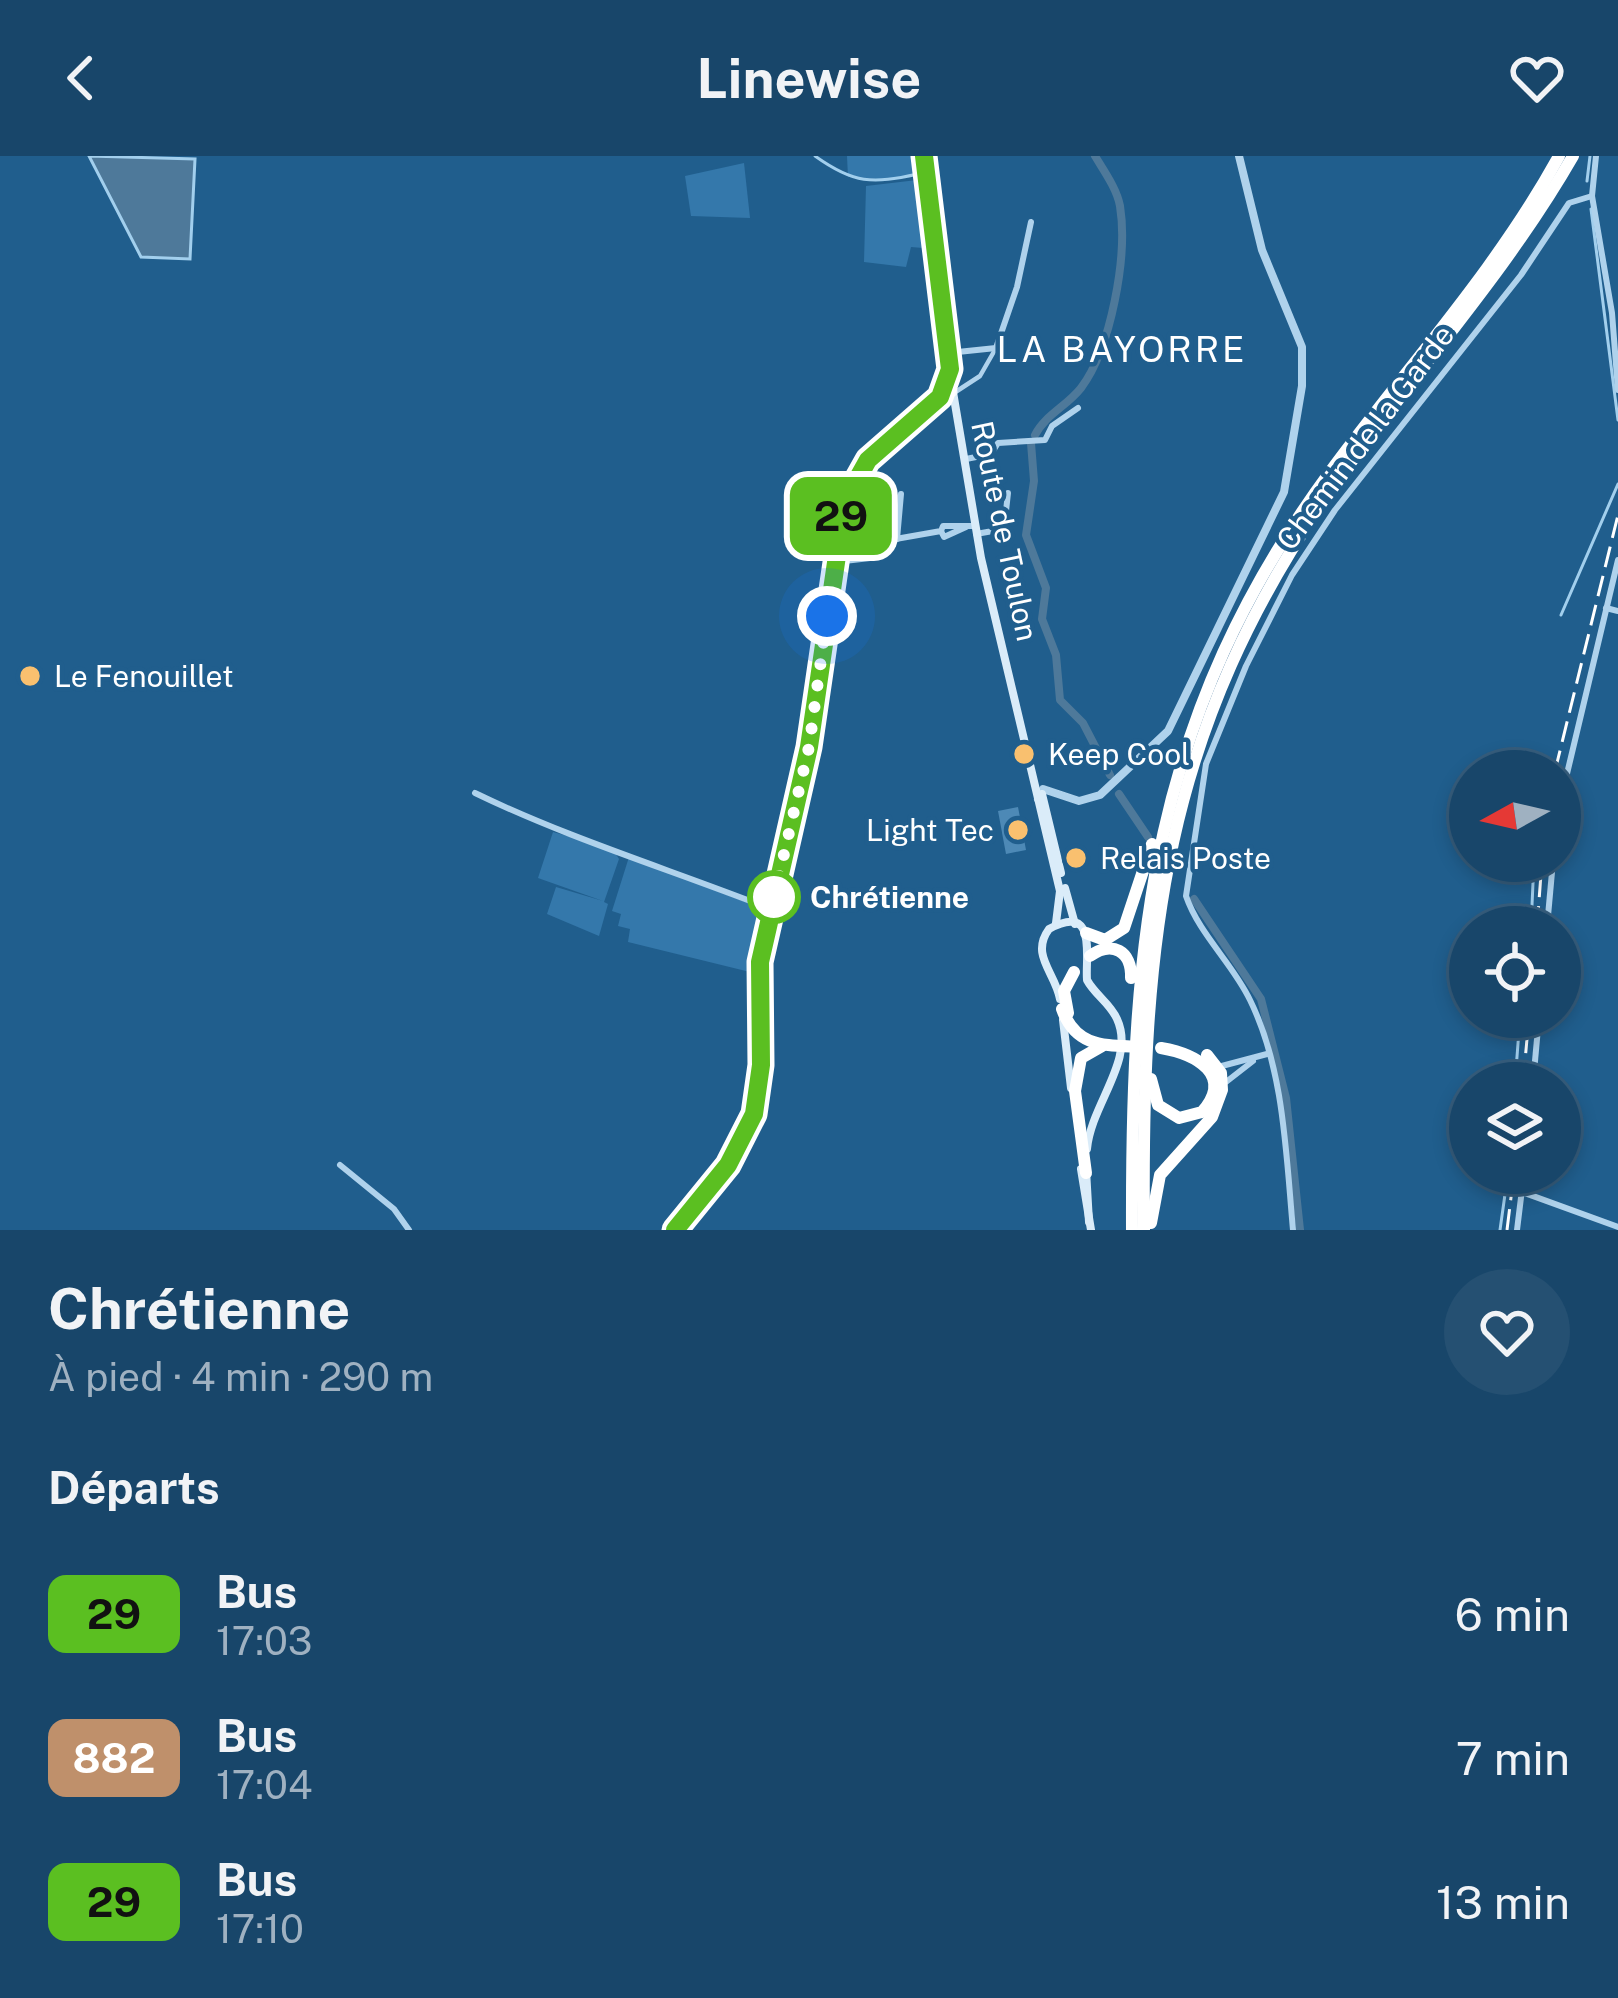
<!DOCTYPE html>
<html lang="fr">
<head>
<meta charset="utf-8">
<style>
  :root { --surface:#18466a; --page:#255072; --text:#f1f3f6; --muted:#9fb1c1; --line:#365e7e }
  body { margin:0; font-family:"Public Sans",sans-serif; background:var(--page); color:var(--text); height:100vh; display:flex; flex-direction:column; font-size:45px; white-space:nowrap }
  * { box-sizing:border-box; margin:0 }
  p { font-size:39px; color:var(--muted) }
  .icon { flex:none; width:66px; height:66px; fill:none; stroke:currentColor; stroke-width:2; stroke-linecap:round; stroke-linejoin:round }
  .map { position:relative; height:1074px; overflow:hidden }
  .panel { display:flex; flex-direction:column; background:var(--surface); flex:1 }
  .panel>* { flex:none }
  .badge { padding:0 24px; border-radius:18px; font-size:42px; line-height:78px }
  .needle { width:78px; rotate:262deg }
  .controls { position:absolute; left:1449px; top:594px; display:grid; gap:24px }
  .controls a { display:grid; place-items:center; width:132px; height:132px; border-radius:50%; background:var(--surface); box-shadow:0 6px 18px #0003,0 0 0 3px var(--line); font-size:60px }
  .you { position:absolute; width:60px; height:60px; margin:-30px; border:9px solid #fff; border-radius:50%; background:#1a73e8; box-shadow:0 0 0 18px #1a73e833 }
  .map>.badge { position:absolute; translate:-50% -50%; box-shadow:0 0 0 6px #fff }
  h2 { padding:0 48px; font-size:45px; line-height:108px }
  .round { display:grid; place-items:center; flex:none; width:126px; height:126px; border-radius:63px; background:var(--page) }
  .head { display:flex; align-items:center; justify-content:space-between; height:204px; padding:0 48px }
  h1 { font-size:57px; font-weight:700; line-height:90px }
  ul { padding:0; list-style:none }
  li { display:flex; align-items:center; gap:36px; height:144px; padding:0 48px }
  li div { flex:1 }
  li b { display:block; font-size:45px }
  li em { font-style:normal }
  li .badge { min-width:132px; font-weight:700; text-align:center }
  header { display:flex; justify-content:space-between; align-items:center; height:156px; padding:0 48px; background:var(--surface); font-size:54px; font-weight:700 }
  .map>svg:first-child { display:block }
</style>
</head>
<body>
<header><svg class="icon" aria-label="back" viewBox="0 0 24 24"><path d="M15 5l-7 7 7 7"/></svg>Linewise<svg class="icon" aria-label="heart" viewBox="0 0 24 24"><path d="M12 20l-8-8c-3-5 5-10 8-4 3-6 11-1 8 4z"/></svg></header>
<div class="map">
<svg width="1618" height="1074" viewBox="0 0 1618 1074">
  <rect width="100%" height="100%" fill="#205e8d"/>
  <g fill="#3478ab">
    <polygon points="847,0 915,0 918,17 890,24 848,21"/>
    <polygon points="744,7 750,62 691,60 685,20"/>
    <polygon points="917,24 923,92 911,91 906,111 864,106 866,30"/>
    <polygon points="553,676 612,692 619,703 604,746 608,748 599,780 547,758 556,731 603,745 538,722"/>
    <polygon points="629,701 766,754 754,817 628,786 630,773 618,770 621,758 612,755"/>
  </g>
  <polygon fill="#4e799a" stroke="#a2cfed" stroke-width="3" points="89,0 195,3 190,103 141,101"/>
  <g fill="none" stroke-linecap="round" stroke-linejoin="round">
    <g stroke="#a2cfed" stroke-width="3">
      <path d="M 815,0 C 854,28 872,28 918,18 L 916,0"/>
      <polyline points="1587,25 1590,0"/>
      <polyline points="1591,53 1618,264"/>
      <polyline points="1561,459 1618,328"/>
      <polyline points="1531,771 1534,705"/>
      <polyline points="1515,927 1520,861"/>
      <polyline points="1500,1074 1508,1017"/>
    </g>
    <g stroke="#4e799a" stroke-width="8">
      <path d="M 1035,279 C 1045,259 1067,250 1081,232 C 1111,192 1128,100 1120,50 C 1117,33 1104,15 1095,0"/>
      <polyline points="1031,287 1034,325 1026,379 1046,432 1042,463 1056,499 1060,544 1083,567 1110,619"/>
      <polyline points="1119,638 1148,681"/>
      <polyline points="1194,743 1261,843 1286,942 1300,1074"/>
    </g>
  </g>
  <polygon fill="#4d89b6" points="1018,651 1026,694 1006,698 998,655"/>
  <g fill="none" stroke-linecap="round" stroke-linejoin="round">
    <polyline stroke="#afd2ec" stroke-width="4.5" points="957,235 980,220 996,192"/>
    <g stroke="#afd2ec" stroke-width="6">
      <polyline points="1596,0 1592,40 1612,157 1618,234"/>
      <polyline points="948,197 996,192 1017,131 1031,66"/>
      <polyline points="966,303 991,298 998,287 1045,284 1052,270 1078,252"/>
      <polyline points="941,375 944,381 966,371"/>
      <polyline points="976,378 1004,373 1008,337"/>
      <polyline points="897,383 901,338"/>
      <polyline points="873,387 941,375 943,370 974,370"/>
      <polyline points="828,451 839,450 844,405 870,402 875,374"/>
      <polyline points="1606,452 1618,455"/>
      <path d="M 475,637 C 570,683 672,714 771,753"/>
      <polyline points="1560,647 1618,404"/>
      <polyline points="1547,771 1553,705"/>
      <polyline points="1218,911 1267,898"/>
      <polyline points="1226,926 1253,905"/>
      <polyline points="1533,927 1539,861"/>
      <polyline points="340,1009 394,1053 409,1074"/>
      <polyline points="1522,1036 1618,1071"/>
      <path d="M 1293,1074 C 1286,998 1284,913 1250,844 C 1233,808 1199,778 1186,740 L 1206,608 L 1246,510 L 1292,419 L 1335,354 L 1521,119 L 1569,47 L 1592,40"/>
      <polyline points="1517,1074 1524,1017"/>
    </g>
    <polyline stroke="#afd2ec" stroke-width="8" points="1038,643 1043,633 1079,645 1100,639 1168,575 1284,336 1302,230 1302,191 1262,94 1239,0"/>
    <g stroke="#daecf9" stroke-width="8">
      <polyline points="953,236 981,402 1060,735 1056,767"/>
      <polyline points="1042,638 1061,717"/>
      <polyline points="1065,732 1075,768"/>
      <path d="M 1060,843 C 1055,816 1030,799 1049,773 C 1098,746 1085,801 1087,824 C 1095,839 1110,847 1117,863 C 1136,904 1091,948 1087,993"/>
      <polyline points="1063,864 1071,932"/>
      <polyline points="1081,1013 1091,1074"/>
      <polyline points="1086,1014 1089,1066"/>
    </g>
    <polyline stroke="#f4f9ff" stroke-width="9" points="675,1074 728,1009 754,958 761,909 760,805 809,591 845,345 868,304 940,241 953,236 924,0"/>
    <g stroke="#fff" stroke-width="12">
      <polyline points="1086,777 1105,784 1124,772 1152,688"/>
      <path d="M 1090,800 C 1112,784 1132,795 1131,822"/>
      <path d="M 1062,853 C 1076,892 1105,889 1141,891"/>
      <polyline points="1068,857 1064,835 1074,816"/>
      <path d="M 1151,923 L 1158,949 L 1179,962 L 1202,956 C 1235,919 1196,898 1161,892"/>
      <polyline points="1086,1017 1075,935 1081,902 1102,890"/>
      <polyline points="1151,1067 1160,1019 1212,961 1222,934 1221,917 1207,899"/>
      <path d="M 1132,1074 C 1131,782 1151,560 1330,316 C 1407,211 1496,115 1559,0"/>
      <path d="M 1144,1074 C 1141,786 1162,574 1333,331 C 1412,219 1504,120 1573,0"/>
    </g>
    <g stroke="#fff" stroke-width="3" stroke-dasharray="21 9" stroke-linecap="butt">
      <polyline points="1555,615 1618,359"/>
      <polyline points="1537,771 1542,705"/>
      <polyline points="1523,927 1529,861"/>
      <polyline points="1507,1074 1514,1017"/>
    </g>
  </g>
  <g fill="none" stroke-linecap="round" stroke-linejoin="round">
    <defs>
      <polyline id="line" points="675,1074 728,1009 754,958 761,909 760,806 809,591 845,345 868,304 940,241 950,213 924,0"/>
    </defs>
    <use href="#line" stroke="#fff" stroke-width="27"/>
    <use href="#line" stroke="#5bbf21" stroke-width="18"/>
    <polyline stroke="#fff" stroke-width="12" stroke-dasharray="0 21.6" points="774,741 809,591 827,460"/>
  </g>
  <g fill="#f9c06f" stroke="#205e8d" stroke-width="4.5">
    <circle cx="30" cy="520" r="12"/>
    <circle cx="1024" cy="598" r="12"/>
    <circle cx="1018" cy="674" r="12"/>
    <circle cx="1076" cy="702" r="12"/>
  </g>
  <circle fill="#fff" stroke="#5bbf21" stroke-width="6" cx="774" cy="741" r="24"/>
  <g text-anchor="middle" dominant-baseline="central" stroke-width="9" stroke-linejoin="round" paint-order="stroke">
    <g font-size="30" fill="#fff" stroke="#205e8d">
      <text transform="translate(1365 281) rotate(-53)">Chemin de la Garde</text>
      <text transform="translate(1005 375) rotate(78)">Route de Toulon</text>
    </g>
    <g font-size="30" fill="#fff" stroke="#205e8d" text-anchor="start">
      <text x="54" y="520">Le Fenouillet</text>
      <text x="1048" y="598">Keep Cool</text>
      <text x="994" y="674" text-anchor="end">Light Tec</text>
      <text x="1100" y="702">Relais Poste</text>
    </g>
    <g font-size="30" font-weight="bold" fill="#fff" stroke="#205e8d" text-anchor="start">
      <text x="810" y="741">Chrétienne</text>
    </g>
    <g font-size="36" letter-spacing="3" fill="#fff" stroke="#205e8d">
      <text x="1122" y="193">LA BAYORRE</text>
    </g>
  </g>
</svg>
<div class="controls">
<a><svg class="needle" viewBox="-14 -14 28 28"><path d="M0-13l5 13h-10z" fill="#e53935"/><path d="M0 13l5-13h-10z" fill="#9fb1c1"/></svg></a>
<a><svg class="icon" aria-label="locate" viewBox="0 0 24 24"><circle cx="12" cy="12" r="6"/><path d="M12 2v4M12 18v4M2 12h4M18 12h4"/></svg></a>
<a><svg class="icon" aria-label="layers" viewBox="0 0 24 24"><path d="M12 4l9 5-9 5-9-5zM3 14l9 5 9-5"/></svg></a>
</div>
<div class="you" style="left:827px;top:460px"></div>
<b class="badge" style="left:841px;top:360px;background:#5bbf21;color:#111">29</b>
</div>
<section class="panel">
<div class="head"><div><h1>Chrétienne</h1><p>À pied · 4 min · 290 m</p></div><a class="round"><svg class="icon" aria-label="heart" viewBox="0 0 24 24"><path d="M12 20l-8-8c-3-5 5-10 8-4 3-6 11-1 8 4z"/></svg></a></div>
<h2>Départs</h2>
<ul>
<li><span class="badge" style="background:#5bbf21;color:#111">29</span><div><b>Bus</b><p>17:03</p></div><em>6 min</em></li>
<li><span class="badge" style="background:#bf906b;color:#fff">882</span><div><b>Bus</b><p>17:04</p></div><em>7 min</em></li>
<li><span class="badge" style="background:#5bbf21;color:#111">29</span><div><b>Bus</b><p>17:10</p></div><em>13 min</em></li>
</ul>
</section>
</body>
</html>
